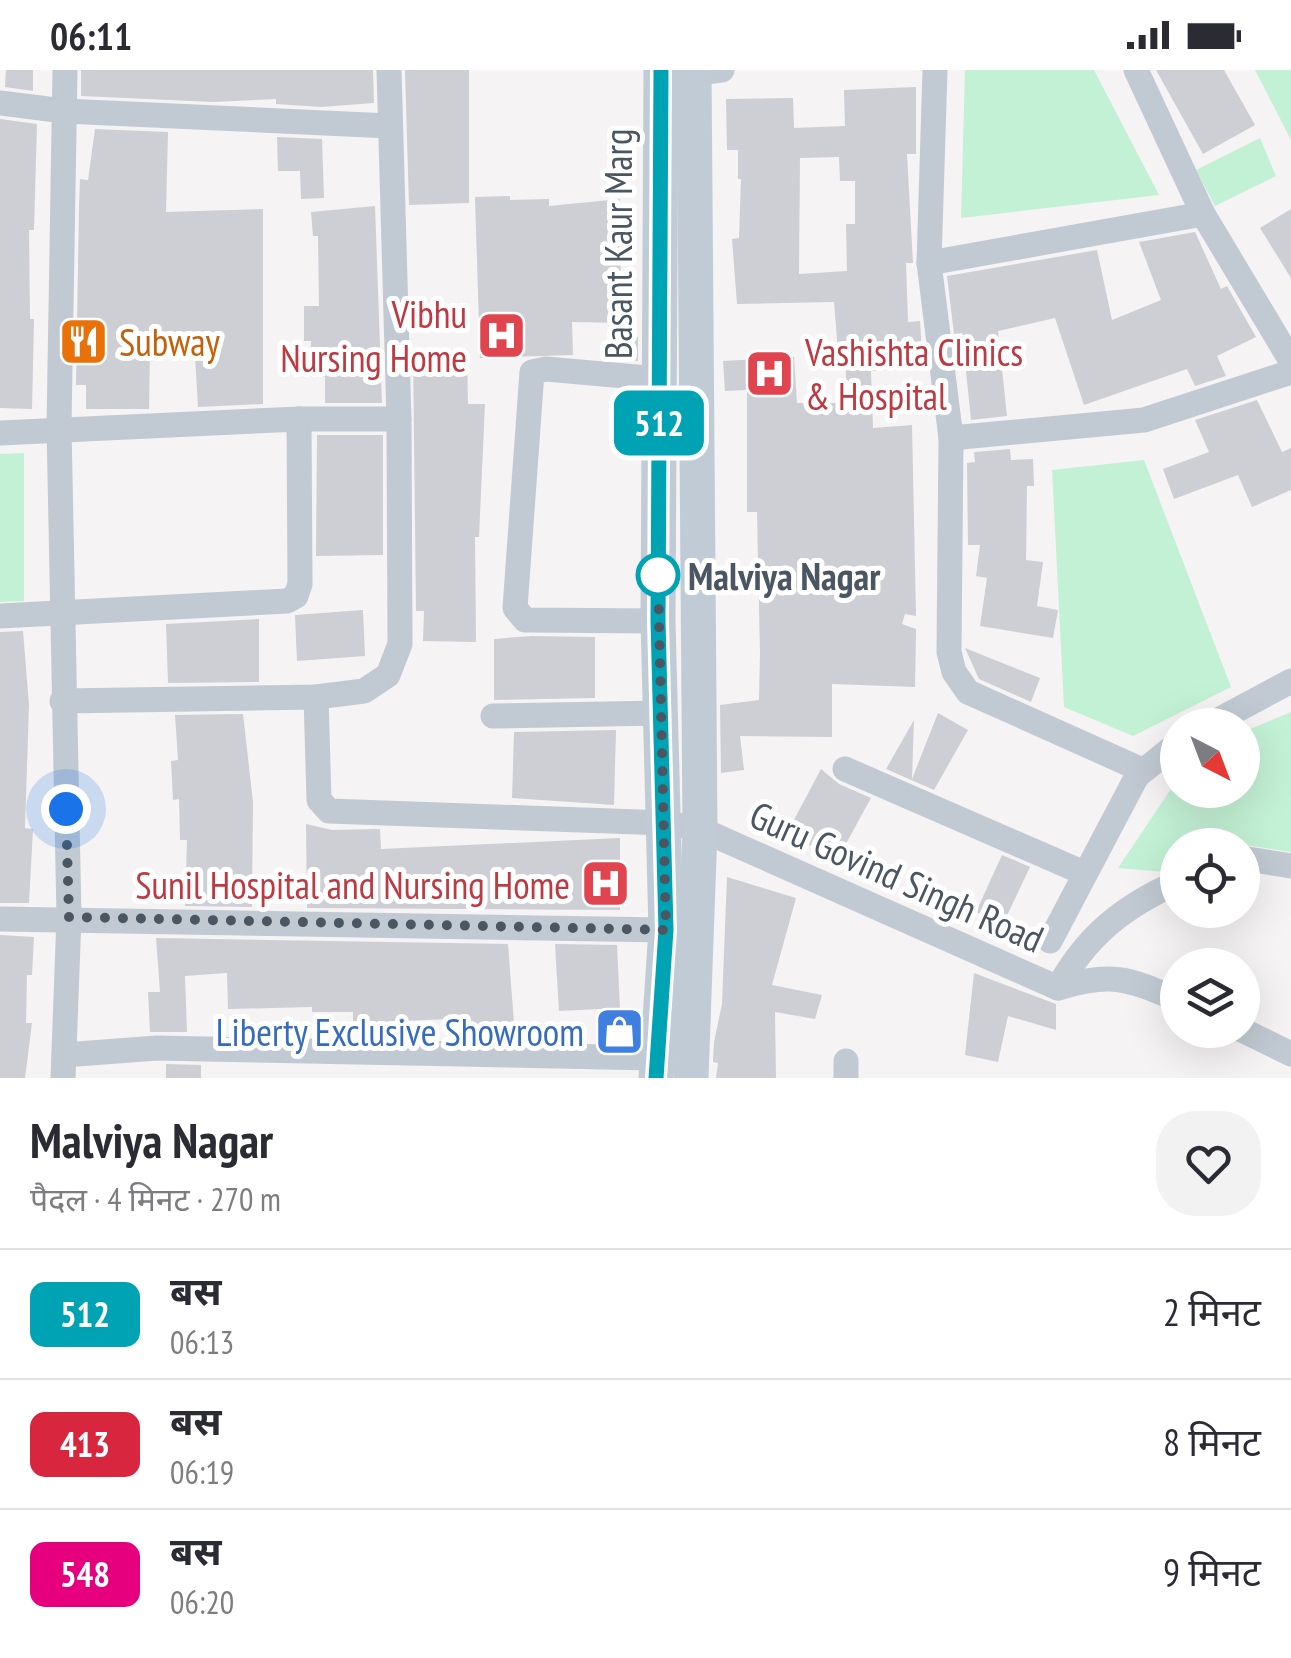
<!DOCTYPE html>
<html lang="hi">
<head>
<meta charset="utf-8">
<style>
  :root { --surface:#fff; --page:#f2f2f3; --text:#2b2b33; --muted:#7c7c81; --line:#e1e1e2 }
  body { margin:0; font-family:"PT Sans Narrow","Noto Sans Devanagari",sans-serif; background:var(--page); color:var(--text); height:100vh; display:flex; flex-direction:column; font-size:38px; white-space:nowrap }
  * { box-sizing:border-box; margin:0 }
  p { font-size:32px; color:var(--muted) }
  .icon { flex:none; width:55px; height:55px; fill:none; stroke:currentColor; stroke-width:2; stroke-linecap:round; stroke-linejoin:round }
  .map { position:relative; height:1008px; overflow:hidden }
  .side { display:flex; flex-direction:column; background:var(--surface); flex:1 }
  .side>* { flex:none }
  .badge { padding:0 20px; border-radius:15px; font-size:35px; line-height:65px }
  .needle { width:65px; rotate:138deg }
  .tools { position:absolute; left:1160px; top:638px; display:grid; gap:20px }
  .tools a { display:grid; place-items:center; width:100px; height:100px; border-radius:50%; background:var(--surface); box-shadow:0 10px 40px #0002; font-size:50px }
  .you { position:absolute; width:50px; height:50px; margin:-25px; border:8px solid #fff; border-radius:50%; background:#1a73e8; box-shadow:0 0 0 15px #1a73e833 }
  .map>.badge { position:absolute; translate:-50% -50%; box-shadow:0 0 0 5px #fff }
  .round { display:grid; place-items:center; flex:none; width:105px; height:105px; border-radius:40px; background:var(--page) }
  .head { display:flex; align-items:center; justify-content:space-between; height:170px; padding:0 30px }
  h1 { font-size:48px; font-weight:800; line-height:75px }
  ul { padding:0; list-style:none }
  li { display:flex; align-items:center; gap:30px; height:130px; padding:0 30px; border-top:2px solid var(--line) }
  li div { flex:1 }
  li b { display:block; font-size:38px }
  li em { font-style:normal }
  li .badge { min-width:110px; font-weight:700; text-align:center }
  .status { display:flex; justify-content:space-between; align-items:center; height:70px; padding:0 50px; background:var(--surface); direction:ltr }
  .status svg { height:28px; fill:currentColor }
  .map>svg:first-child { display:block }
</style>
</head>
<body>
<div class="status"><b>06:11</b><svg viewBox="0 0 49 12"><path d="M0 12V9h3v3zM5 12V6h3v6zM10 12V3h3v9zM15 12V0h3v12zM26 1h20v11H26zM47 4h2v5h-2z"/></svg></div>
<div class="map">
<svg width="1291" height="1008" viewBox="0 0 1291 1008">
  <rect width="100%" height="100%" fill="#f5f3f3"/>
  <g fill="#c3f1d5">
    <polygon points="965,0 1094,0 1159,125 961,148"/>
    <polygon points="1255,0 1291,0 1291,70"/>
    <polygon points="1260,68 1276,106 1215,136 1196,100"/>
    <polygon points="24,383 24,531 0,532 0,384"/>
    <polygon points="1144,390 1231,617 1133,666 1064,637 1052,400"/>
    <polygon points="1291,642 1291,782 1246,775 1178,775 1177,797 1165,802 1118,798 1177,710 1178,720 1242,720 1243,662"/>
  </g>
  <g fill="#cdcfd5" fill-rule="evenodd">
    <polygon points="6,0 33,0 33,21 5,17"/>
    <polygon points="81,0 373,0 374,33 321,37 276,34 276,29 213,32 81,26"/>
    <polygon points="405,0 469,0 469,133 409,135"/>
    <polygon points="1156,0 1224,0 1255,55 1203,84"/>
    <path d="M 916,17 L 916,84 L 907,84 L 913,193 L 906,193 L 908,252 L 920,251 L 923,298 L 871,301 L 873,358 L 912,355 L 916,546 L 905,544 L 902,554 L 916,559 L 915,617 L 832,614 L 832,667 L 740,666 L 744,700 L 721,703 L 720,635 L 759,630 L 760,584 L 757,442 L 747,442 L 747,320 L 725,321 L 723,291 L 794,287 L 797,333 L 847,333 L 845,281 L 838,282 L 834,232 L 737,234 L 732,169 L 739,168 L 741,109 L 738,109 L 738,80 L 727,80 L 726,29 L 793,28 L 794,58 L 845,56 L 844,20 ZM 839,87 L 840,111 L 855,111 L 855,154 L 846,154 L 847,201 L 799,204 L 800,88 Z"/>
    <polygon points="0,49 37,54 34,160 29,160 30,249 34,249 32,339 0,338"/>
    <polygon points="95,59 168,62 166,142 263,139 263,334 198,337 195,286 150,284 149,339 86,339 86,315 76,315 79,137 80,109 88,110"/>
    <polygon points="277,67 322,69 324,128 301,129 300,101 278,101"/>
    <polygon points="510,126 510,130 549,129 549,136 620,129 621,253 572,252 573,285 480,288 475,127"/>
    <polygon points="375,136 382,333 325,333 325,307 310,307 311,271 304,271 304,236 319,236 318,166 313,166 311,142"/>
    <polygon points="1291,139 1291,208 1260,158"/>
    <polygon points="1195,162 1221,219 1227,216 1256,267 1217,286 1226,306 1195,316 1187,299 1084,335 1055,248 998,261 1007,346 971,350 962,263 954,264 947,206 1097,180 1112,250 1161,230 1139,172"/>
    <polygon points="620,266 638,267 638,291 620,289"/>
    <polygon points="467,279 468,334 485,334 479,467 475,467 476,572 423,571 424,541 416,541 413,280"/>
    <polygon points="1257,330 1282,382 1291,378 1291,420 1252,437 1238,405 1174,429 1163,399 1209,382 1195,350"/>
    <polygon points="317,365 383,365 383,485 316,486"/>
    <polygon points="1010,379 1011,390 1033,389 1034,416 1027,416 1026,490 1043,492 1037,536 1058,540 1053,568 980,556 987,508 976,506 980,475 968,475 967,393 975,392 974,382"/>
    <polygon points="363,540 365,586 297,591 295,545"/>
    <polygon points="259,549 259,612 168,613 166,554"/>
    <polygon points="23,561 29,635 25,758 33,759 29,833 0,833 0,562"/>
    <polygon points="531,566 595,567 595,628 494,630 494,569"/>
    <polygon points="965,578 1040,608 1031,632 979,609"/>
    <polygon points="938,643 968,660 934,720 886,699 914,650 912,709"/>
    <polygon points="243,644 253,732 252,837 185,836 187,770 180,770 179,729 173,730 171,691 178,690 175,645"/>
    <polygon points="616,660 614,735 512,728 514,662"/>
    <polygon points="821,699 839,714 871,728 837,790 787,763"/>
    <polygon points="306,754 332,760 380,759 381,779 620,768 620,840 307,838"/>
    <polygon points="1002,785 1030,797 1003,854 976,842"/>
    <polygon points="727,807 796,828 772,915 822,925 815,949 775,942 776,1008 716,1008 718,993 713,992 714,972 722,934"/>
    <polygon points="0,865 34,867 32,905 27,905 26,953 32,953 25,1008 0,1008"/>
    <polygon points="156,868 508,874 514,953 451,958 450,949 353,953 353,942 312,942 312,937 228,939 227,903 185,906 187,962 150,962 148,922 160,922"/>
    <polygon points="555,874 617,875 620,938 559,941"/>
    <polygon points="974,903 1056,934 1056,960 1008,946 998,992 965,985"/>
    <polygon points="166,994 201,995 201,1008 166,1008"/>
  </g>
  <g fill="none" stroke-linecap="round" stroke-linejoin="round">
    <g stroke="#c1cad2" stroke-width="25">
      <polyline points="389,0 399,349"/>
      <polyline points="935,0 929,193 951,368 949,582 954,602 968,622 1142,700"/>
      <polyline points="1136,0 1203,144 1291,291"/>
      <polyline points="694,4 722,0"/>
      <polyline points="0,33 64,41 390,56"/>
      <polyline points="929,193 1203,144"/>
      <polyline points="0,363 299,349 300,514 296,526 287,531 0,546"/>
      <polyline points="951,368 1144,350 1291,302"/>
      <polyline points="658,551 525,550 515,538 532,302 546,299 659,309"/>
      <path d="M 316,627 L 319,730 L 329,741 L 666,753 L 700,759 L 1058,918 C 1112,902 1127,908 1178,930"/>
      <polyline points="62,631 316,627 364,621 388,605 400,574 399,349 299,349"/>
      <polyline points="493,646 663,643"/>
      <polyline points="1209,655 1291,611"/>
      <polyline points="845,699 1084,803"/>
      <polyline points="1242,788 1291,796"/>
      <polyline points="0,849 666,860"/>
      <polyline points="1050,871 1137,706 1178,673"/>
      <path d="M 1058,918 C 1086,866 1124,836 1178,812"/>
      <polyline points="1242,960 1291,984"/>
      <polyline points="64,985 157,978 655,988"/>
      <polyline points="63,1008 69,847 59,357 65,0"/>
      <polyline points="846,1008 846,991"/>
    </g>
    <g stroke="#c1cbd6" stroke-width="35">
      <polyline points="656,1008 666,860 658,551 661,0"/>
      <polyline points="691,1008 700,759 694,0"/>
    </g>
  </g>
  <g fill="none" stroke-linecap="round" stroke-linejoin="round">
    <defs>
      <polyline id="line" points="656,1008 666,860 658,551 661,0"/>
    </defs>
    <use href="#line" stroke="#fff" stroke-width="22"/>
    <use href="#line" stroke="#00a3b4" stroke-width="15"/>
    <polyline stroke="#4a5661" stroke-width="10" stroke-dasharray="0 18" points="66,739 69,847 666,860 658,505"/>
  </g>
  <defs>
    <symbol id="hospital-square" viewBox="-11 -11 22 22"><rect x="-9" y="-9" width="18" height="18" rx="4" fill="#e0444e" stroke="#fff"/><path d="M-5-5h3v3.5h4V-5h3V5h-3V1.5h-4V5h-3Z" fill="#fff"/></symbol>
    <symbol id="restaurant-square" viewBox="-11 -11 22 22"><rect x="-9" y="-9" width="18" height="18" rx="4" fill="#e8710a" stroke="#fff"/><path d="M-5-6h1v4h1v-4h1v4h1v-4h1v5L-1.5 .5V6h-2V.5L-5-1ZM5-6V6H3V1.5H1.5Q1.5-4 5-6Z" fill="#fff"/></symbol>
    <symbol id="shop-square" viewBox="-11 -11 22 22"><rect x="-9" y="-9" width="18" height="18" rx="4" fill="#3f7fe0" stroke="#fff"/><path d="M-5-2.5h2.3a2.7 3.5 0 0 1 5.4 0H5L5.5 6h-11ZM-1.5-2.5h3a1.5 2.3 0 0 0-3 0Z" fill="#fff"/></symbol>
  </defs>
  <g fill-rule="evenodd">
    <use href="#hospital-square" x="474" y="238" width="55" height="55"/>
    <use href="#restaurant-square" x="56" y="244" width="55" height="55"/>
    <use href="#hospital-square" x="742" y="276" width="55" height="55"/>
    <use href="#hospital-square" x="578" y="786" width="55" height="55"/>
    <use href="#shop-square" x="592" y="934" width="55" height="55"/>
  </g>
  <circle fill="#fff" stroke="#00a3b4" stroke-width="5" cx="658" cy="505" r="20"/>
  <g text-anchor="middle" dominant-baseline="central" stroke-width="10" stroke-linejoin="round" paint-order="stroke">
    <g font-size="38" fill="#4a5661" stroke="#fff">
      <text transform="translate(617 174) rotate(-90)">Basant Kaur Marg</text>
      <text transform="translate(897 806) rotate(24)">Guru Govind Singh Road</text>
    </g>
    <g font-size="38" fill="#be3a42" stroke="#fff" text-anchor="end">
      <text x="467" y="243">Vibhu<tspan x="467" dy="44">Nursing Home</tspan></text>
      <text x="805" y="281" text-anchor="start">Vashishta Clinics<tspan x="805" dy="44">&amp; Hospital</tspan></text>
      <text x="570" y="814">Sunil Hospital and Nursing Home</text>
    </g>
    <g font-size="38" fill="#c56008" stroke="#fff" text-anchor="start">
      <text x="119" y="271">Subway</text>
    </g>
    <g font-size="38" font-weight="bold" fill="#4a5661" stroke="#fff" text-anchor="start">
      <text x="688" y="505">Malviya Nagar</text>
    </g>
    <g font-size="38" fill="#366cbe" stroke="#fff" text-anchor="end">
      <text x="584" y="961">Liberty Exclusive Showroom</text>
    </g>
  </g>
</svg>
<div class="tools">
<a><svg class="needle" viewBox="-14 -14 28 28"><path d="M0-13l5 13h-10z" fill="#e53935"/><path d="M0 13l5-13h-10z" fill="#7c7c81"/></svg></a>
<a><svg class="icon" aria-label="locate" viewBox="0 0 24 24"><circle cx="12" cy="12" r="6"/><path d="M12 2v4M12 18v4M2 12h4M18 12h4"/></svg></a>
<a><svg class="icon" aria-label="layers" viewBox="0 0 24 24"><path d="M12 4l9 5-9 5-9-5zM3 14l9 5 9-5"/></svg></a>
</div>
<div class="you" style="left:66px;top:739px"></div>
<b class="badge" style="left:659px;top:353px;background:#00a3b4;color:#fff">512</b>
</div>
<section class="side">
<div class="head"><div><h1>Malviya Nagar</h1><p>पैदल · 4 मिनट · 270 m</p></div><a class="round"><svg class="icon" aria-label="heart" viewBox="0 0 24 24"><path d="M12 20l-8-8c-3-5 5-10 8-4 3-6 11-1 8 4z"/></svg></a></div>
<ul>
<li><span class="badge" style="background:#00a3b4;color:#fff">512</span><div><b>बस</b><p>06:13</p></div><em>2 मिनट</em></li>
<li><span class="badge" style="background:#d7263d;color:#fff">413</span><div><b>बस</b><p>06:19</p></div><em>8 मिनट</em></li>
<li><span class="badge" style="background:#e6007e;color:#fff">548</span><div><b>बस</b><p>06:20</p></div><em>9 मिनट</em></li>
</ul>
</section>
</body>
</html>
